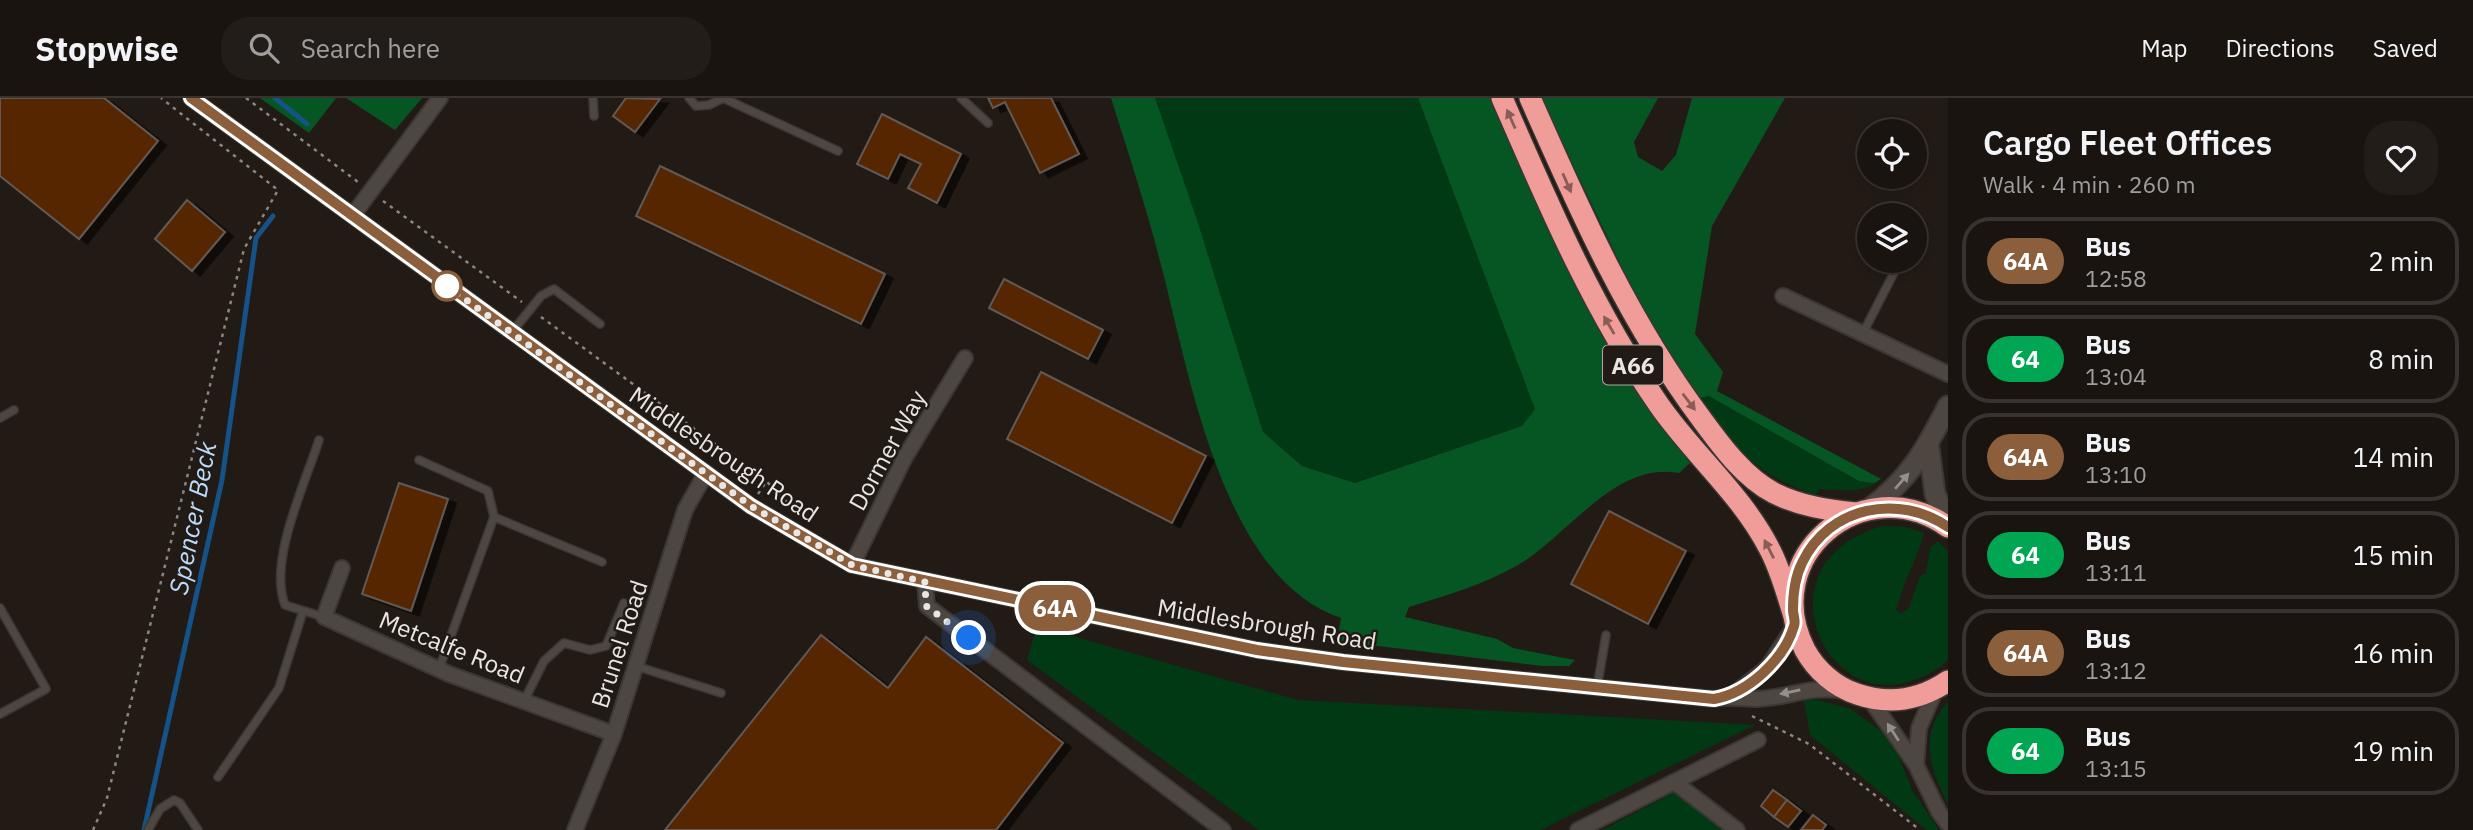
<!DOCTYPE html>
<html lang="en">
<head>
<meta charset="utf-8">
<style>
  :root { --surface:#1a1410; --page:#231d19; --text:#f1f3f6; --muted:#9f9e9f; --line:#383330 }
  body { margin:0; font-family:"IBM Plex Sans",sans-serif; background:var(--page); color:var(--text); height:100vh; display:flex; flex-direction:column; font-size:26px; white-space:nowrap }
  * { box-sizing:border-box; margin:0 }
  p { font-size:23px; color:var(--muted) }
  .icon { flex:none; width:38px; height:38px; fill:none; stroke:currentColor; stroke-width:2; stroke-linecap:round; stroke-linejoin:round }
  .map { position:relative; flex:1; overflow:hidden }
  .drawer { display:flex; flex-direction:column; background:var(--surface); width:525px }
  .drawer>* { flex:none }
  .badge { padding:0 14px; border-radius:23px; font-size:24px; line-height:46px }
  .buttons { position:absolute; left:1857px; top:21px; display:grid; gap:14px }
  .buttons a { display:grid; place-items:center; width:70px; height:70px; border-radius:50%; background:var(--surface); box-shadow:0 4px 10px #0003,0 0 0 2px var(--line); font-size:35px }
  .you { position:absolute; width:35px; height:35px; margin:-18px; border:5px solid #fff; border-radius:50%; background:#1a73e8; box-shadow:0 0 0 10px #1a73e833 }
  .map>.badge { position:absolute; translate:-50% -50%; box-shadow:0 0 0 4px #fff }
  .round { display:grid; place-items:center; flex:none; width:74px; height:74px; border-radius:28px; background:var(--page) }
  .overview { display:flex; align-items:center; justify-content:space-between; height:119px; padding:0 35px }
  h1 { font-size:33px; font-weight:600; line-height:52px }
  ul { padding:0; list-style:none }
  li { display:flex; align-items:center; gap:21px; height:88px; margin:0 14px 10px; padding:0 21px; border:4px solid var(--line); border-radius:28px }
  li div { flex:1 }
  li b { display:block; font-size:26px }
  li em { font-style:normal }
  li .badge { min-width:77px; font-weight:700; text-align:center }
  header { display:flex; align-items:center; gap:42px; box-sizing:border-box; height:98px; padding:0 35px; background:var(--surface); border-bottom:2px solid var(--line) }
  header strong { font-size:33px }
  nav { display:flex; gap:38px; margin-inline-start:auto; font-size:24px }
  .search { width:490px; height:63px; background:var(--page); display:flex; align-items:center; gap:18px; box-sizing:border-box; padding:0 24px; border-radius:28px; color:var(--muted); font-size:26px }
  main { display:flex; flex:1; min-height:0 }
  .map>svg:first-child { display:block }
</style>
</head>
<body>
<header>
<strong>Stopwise</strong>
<div class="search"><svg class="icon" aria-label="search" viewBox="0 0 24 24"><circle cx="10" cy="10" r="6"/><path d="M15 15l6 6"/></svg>Search here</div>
<nav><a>Map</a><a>Directions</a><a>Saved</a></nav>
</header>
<main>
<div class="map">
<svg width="1948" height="732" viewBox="0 0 1948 732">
  <defs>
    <filter id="shadow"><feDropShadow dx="8" dy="4.5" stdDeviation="0" flood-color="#0009"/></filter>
  </defs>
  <rect width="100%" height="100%" fill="#221b15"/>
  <g fill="#003914">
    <polygon points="1154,0 1418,0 1536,311 1522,328 1355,385 1302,368 1263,334"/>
    <path d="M 1709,298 L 1873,385 L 1881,381 C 1864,397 1840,392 1819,391 L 1816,397 C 1750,374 1740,353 1699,300 Z"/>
    <path d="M 1883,428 L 1906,429 L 1924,435 C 1919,453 1913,467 1905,484 C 1901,492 1901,502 1896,511 L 1901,516 L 1909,510 L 1920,478 L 1926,475 L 1930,450 L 1938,443 L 1948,453 L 1948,561 C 1939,572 1925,578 1911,583 C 1821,613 1758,462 1883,428 Z"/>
    <polygon points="1037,528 1298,602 1755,627 1540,732 1259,732 1027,562"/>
    <polygon points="1815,601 1851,611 1881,633 1899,659 1912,692 1939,732 1927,732 1810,637 1804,603"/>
    <path d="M 1948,604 L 1948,706 C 1930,673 1918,634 1948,604 Z"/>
    <polygon points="1677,693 1728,732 1602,732"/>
  </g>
  <g fill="#065624">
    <polygon points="260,0 336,0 309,35"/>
    <polygon points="346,0 422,0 395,32"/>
    <path d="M 1111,0 L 1155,0 L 1197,122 L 1263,334 L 1302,368 L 1355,385 L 1522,328 L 1535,311 L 1418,0 L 1490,0 C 1544,129 1605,253 1690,365 L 1679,375 C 1615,363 1569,437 1518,467 C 1483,487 1447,497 1409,509 L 1405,519 L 1497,541 L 1513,550 L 1575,562 L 1569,568 L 1542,568 L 1337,543 L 1341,520 C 1221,480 1189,272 1160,163 C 1146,108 1128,54 1111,0 Z"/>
    <polygon points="1541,0 1658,0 1634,44 1638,59 1662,73 1676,57 1692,0 1785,0 1712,128 1695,236 1723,274 1717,293 1881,381 1874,385 1859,383 1709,298 1699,300 1648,224"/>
  </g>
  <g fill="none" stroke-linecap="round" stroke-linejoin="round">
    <g stroke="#145287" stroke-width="5">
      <polyline points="275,0 307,26"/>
      <polyline points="144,732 222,382 256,140 273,118"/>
    </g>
  </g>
  <g fill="#562600" stroke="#625954" stroke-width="2" filter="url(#shadow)">
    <polygon points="0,0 104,0 158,43 79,141 0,78"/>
    <polygon points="626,0 660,1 635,34 613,18"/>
    <polygon points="988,0 1051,0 1079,56 1040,75 1005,4 993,10"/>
    <polygon points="882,16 961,56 937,105 908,90 921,66 900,56 888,81 857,66"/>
    <polygon points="660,68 885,176 861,226 636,118"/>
    <polygon points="187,102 225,134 192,173 155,141"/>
    <polygon points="1004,181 1103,232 1088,261 989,210"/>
    <polygon points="1041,274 1206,358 1172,425 1007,341"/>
    <polygon points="399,385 448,401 411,513 362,496"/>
    <polygon points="1609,413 1686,453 1648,526 1571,486"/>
    <polygon points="821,537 888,590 926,539 1063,645 996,732 665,732"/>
    <polygon points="1773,692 1787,702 1774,719 1761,708"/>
    <polygon points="1787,702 1801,713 1788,729 1774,719"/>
    <polygon points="1813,717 1826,727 1822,732 1801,732"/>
  </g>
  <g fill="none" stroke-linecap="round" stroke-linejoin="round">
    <defs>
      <g id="lane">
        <polyline points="593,0 594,18"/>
        <polyline points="689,0 696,8 709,7 723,0 838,53"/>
        <polyline points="961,0 988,25"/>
        <polyline points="512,234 541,198 554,191 600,226"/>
        <polyline points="1863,235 1900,163"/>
        <polyline points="0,320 14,312"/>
        <path d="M 319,342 C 305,386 268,463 285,507 L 324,519"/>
        <polyline points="419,362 488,393 494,419"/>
        <polyline points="0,510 46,591 0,616"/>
        <polyline points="636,568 721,595"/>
        <polyline points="439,571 494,419 602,464"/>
        <polyline points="1597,590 1606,537"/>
        <polyline points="524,603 544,563 564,545 590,552 606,548 624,505"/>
        <polyline points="218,679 279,590 303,513"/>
        <polyline points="148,732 160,711 174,702 180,705 198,732"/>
      </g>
      <g id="street">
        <path d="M 191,0 L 751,408 L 852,467 L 1257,552 L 1343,564 L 1714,601 C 1730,598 1742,601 1757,601 C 1789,600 1808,587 1844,593"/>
        <polyline points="353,117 440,0"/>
        <polyline points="1783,198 1948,276"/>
        <polyline points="852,467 905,359 965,260"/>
        <polyline points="342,470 324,519 449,576 614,636"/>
        <polyline points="925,484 927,508 1223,732"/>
        <polyline points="1733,597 1768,569 1796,526"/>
        <polyline points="1870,601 1916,667 1939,714 1948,726"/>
        <polyline points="1916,667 1919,630 1936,591"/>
        <polyline points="1674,684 1737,732"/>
        <polyline points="575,732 614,636 685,412 706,375"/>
        <polyline points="1578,732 1758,642"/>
      </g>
      <g id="secondary">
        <polyline points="1929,350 1935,396 1948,425"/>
        <path d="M 1869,411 C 1909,382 1926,351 1948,308"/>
      </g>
      <g id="highway">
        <path d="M 1502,0 C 1548,106 1593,212 1659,307 C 1693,356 1742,397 1769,450 C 1780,470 1786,493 1793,515"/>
        <path d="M 1530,0 C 1580,113 1628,223 1703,323 C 1722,349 1745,380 1774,395 C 1800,408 1827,412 1856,415"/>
        <path d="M 1948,429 C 1863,369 1757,459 1805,552 C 1816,572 1835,589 1857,596 C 1889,607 1920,602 1948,583"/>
      </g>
    </defs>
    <use href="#lane" stroke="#3c3734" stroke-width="10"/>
    <use href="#street" stroke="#3c3734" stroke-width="18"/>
    <use href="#secondary" stroke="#3c3734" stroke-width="23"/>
    <use href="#highway" stroke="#3c3734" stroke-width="24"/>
    <g stroke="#8b8681" stroke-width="2.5" stroke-dasharray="3.5 5" stroke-linecap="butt">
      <polyline points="246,0 358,84"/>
      <polyline points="383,103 522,204"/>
      <polyline points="541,219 766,383 802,419"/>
      <polyline points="758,396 766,384"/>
      <polyline points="1752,618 1809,646 1920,732"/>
      <polyline points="93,732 107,700 244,151 278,92 161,0"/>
    </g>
    <use href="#lane" stroke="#4e4741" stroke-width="7"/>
    <use href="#street" stroke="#4e4741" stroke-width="14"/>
    <use href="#secondary" stroke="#4e4741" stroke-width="19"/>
    <use href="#highway" stroke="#f09c98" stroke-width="21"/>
  </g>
  <defs><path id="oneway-solid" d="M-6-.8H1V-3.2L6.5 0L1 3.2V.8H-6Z" transform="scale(1.75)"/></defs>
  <g fill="#895c56">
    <use href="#oneway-solid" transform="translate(1511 21) rotate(-114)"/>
    <use href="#oneway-solid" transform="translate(1567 85) rotate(66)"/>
    <use href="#oneway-solid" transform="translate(1609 227) rotate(-120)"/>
    <use href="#oneway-solid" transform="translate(1689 304) rotate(53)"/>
    <use href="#oneway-solid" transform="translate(1769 451) rotate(-117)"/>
  </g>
  <g fill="#948f89">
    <use href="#oneway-solid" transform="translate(1902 383) rotate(-49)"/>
    <use href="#oneway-solid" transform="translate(1790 594) rotate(168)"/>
    <use href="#oneway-solid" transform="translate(1893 634) rotate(-123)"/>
  </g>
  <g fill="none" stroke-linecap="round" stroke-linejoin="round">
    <defs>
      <path id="line" d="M 191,0 L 751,408 L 852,467 L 1257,552 L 1343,564 L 1714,601 C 1748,595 1784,562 1794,528 C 1796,523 1793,517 1793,512 C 1793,497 1795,479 1802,465 C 1829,408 1899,395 1948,429"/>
    </defs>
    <use href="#line" stroke="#fff" stroke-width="16"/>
    <use href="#line" stroke="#8b5e3c" stroke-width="10"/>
    <polyline stroke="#eae6e2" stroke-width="7" stroke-dasharray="0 12.6" points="447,188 751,408 852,467 925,484 926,508 969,540"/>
  </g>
  <circle fill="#fff" stroke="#8b5e3c" stroke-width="3.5" cx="447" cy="188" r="14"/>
  <g text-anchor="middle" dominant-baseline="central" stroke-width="5" stroke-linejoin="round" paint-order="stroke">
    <rect fill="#221b15" stroke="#aea9a4" stroke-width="2" x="1603" y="247.5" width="60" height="39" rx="5"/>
    <g font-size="23" font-weight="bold" fill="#eae6e2">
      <text x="1633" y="267">A66</text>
    </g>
    <g font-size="24" fill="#eae6e2" stroke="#221b15">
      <text transform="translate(887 352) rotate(-61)">Dormer Way</text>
      <text transform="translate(724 356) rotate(34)">Middlesbrough Road</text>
      <text transform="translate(1267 526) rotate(9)">Middlesbrough Road</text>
      <text transform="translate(619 546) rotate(-72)">Brunel Road</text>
      <text transform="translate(452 549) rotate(22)">Metcalfe Road</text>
    </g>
    <g font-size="26" font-style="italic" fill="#bcdbfb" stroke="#221b15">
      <text transform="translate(192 420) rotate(-79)">Spencer Beck</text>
    </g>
  </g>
</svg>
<div class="buttons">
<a><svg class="icon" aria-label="locate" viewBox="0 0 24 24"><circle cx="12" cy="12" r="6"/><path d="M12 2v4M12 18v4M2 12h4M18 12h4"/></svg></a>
<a><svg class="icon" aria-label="layers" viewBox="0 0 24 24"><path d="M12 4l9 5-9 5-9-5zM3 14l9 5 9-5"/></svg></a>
</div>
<div class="you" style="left:969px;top:540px"></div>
<b class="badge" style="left:1055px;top:510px;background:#8b5e3c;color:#fff">64A</b>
</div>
<section class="drawer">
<div class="overview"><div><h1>Cargo Fleet Offices</h1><p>Walk · 4 min · 260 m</p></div><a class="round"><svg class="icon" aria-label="heart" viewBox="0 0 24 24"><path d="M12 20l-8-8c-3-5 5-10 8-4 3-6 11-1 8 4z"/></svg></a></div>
<ul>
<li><span class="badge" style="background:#8b5e3c;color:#fff">64A</span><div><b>Bus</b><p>12:58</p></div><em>2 min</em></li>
<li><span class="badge" style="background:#00a651;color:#fff">64</span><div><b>Bus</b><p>13:04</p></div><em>8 min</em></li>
<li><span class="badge" style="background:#8b5e3c;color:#fff">64A</span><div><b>Bus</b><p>13:10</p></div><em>14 min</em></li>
<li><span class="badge" style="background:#00a651;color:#fff">64</span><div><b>Bus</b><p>13:11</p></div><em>15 min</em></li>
<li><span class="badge" style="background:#8b5e3c;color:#fff">64A</span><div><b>Bus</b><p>13:12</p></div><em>16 min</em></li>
<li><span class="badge" style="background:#00a651;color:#fff">64</span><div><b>Bus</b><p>13:15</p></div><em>19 min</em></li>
</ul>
</section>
</main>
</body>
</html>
